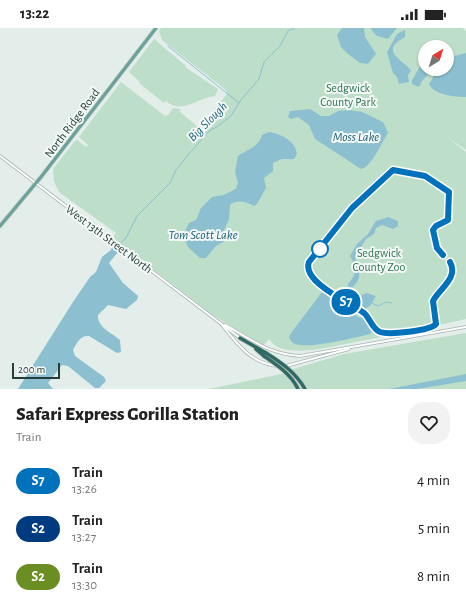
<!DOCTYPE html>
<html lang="en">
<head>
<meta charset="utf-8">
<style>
  :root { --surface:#fff; --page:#f2f2f2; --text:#222; --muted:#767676 }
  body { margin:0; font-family:"Alegreya Sans",sans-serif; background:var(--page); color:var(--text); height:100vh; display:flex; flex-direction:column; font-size:15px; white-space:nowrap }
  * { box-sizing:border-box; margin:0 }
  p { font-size:13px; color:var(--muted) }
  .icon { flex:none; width:22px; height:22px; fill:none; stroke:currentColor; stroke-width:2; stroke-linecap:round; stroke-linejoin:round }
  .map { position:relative; height:361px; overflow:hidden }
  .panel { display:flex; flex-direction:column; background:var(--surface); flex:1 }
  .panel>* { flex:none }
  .badge { padding:0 8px; border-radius:13px; font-size:14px; line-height:26px }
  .needle { width:26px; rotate:38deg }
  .tools { position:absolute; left:418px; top:12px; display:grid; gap:8px }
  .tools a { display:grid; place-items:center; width:36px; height:36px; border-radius:50%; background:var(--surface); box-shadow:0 1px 3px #0004; font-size:20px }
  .scale { position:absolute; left:12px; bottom:10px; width:48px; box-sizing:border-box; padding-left:4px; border:2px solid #233f3a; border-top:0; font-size:11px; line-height:14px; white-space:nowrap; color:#233f3a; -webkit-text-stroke:3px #f4f9f7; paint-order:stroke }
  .map>.badge { position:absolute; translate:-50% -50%; box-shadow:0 0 0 2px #fff }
  .round { display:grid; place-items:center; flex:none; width:42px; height:42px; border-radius:16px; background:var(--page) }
  .overview { display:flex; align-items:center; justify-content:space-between; height:68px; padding:0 16px }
  h1 { font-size:19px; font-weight:800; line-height:30px }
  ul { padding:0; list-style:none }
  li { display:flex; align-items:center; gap:12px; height:48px; padding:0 16px }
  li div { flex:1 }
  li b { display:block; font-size:15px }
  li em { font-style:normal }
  li .badge { min-width:44px; font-weight:700; text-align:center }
  .status { display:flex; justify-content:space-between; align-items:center; height:28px; padding:0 20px; background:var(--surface); direction:ltr }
  .status svg { height:11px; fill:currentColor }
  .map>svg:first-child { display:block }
</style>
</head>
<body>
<div class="status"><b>13:22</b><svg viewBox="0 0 49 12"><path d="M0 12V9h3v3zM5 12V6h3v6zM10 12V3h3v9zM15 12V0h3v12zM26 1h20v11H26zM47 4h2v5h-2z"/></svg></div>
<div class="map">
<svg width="466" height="361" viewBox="0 0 466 361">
  <rect width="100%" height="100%" fill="#e3edea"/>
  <g fill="#bddec9" fill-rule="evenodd">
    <path d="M 161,0 L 462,0 L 466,3 L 466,122 L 446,108 L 466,124 L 466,291 C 428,299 389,308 350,315 C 329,319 305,326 283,321 C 276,319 273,316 269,311 L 263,318 L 213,287 L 112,210 L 116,205 L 59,164 L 54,153 L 53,141 L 75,113 L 77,112 L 86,119 L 88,117 L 79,109 L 121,54 L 165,88 L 168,87 L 173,80 L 180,81 L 180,84 L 199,100 L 227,66 L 226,62 L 162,12 L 159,3 ZM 425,19 L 447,19 L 447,41 L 425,41 Z"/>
    <path d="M 154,11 L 186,38 L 185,39 L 218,61 L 215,68 C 197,70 182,87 166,73 L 164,75 L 139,55 L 140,54 L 129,44 Z"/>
    <polygon points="466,305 466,361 209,361 291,344 290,342 344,326"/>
  </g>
  <g fill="#8cc0d1">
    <polygon points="342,0 364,0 365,9 376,26 368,36 360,35 348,26 341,19 337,7"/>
    <polygon points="370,0 397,0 388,11 377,8"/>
    <path d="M 405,2 L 405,9 C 376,24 408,34 411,43 L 408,47 L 409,54 L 399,56 L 397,49 L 393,45 L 387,24 L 397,6 Z"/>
    <polygon points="425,23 425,41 433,41 422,53 419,59 412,56 412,52 425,30 423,25"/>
    <path d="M 466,25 L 466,69 C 455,69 434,67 429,56 L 435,46 L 442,46 L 445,41 L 447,41 L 447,30 Z"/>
    <path d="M 310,81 L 321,88 L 329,88 L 338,83 L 349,82 L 362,84 L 383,94 L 388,105 C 382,114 371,140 361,141 L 315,111 L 309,97 L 298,89 L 291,91 L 288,89 L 290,83 Z"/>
    <path d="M 269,104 C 281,106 295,112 297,126 L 294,131 L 282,131 L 273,135 L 273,143 L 264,150 L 266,160 L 257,176 L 254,178 C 246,174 237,171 230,177 L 229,191 L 224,202 L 226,209 L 223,214 L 216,218 L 206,230 L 200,230 L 188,219 L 183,208 L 189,195 L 196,192 L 201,180 L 212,169 L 224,167 L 237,160 L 236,159 L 238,155 L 235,144 L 238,128 C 246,122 259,119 262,107 Z"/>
    <path d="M 388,189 L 398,193 L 398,198 L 393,201 L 382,197 L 376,200 L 374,206 L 366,211 L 355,228 C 357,242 365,247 352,260 L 352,264 L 356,267 L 359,265 L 363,267 L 366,265 L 376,268 L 370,278 L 365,281 C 353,276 347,270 348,256 C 357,246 357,239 350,228 L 357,216 L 368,206 L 376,193 Z"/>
    <path d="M 112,218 L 118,220 L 118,224 L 109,235 L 123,255 L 138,268 L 137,272 L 126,281 L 108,277 L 98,287 C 97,299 112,305 120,312 L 121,324 L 117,325 L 89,308 C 80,307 77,315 73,322 L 75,328 L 104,349 L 106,353 L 99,360 L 95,360 L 68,338 L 62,337 L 48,355 L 53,361 L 18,361 L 73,274 L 90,249 L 96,244 L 102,229 L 111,222 Z"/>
    <path d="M 322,264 L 336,270 L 358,289 L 363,290 L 372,304 L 370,306 C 353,310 311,321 295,316 C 292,315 290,312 289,309 L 291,305 Z"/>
    <polygon points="466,346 466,353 417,361 389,361"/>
  </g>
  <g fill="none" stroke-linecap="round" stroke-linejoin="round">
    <g stroke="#8cc0d1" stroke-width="1">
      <polyline points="168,18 239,75"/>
      <polyline points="117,219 126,210 137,188 170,155 176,142 188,127 209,103 218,98 231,88 240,73 259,51 264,34 280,18 288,3 295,0"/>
      <polyline points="372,275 378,278 386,274 392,275"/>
    </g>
    <defs>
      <g id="minor">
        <polyline points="0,128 240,310"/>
        <path d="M 222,297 C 238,317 251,335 277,338"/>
        <path d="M 225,297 C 251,311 268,326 300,328 L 466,299"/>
        <polyline points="286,338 349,321"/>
      </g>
      <polyline id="major" points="0,198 41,149 156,0"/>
      <g id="highway">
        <polyline points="240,310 266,325"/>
        <polyline points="256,321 264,328"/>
      </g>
    </defs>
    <use href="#minor" stroke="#a6b5b2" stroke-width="3.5"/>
    <use href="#major" stroke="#c1c9c8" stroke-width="4.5"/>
    <use href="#highway" stroke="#c1c9c8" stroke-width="5"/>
    <use href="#minor" stroke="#fff" stroke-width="2"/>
    <use href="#major" stroke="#68a299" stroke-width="3"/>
    <use href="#highway" stroke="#2f6b64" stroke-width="3.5"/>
    <polyline stroke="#5e7a75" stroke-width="1" stroke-dasharray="8 4" stroke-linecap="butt" points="449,184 447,194 437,197 433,202 437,220 450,234 453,242 450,250 433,273 437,293 434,298 408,304 379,303 366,286 323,259 308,245 309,234 352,180 391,142 426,149 449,164 450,177"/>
    <defs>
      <g id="highway-bridge">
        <path d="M 266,325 C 282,335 296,345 305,361"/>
        <path d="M 264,328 C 277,337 291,346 298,361"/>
      </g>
    </defs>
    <use href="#highway-bridge" stroke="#c1c9c8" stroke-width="5" stroke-linecap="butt"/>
    <use href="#highway-bridge" stroke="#2f6b64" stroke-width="3.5"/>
  </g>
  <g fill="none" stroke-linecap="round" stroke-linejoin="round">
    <defs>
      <path id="line" d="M 443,227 L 437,220 L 433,202 L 436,198 L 448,192 L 449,164 L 425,148 L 393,142 L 352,180 L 309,234 C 301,254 351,275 364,285 C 370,290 372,301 380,304 C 389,307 430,303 436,296 L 433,273 C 439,261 459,250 450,234"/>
    </defs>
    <use href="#line" stroke="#fff" stroke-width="9"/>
    <use href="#line" stroke="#0072bc" stroke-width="6"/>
  </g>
  <circle fill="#fff" stroke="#0072bc" stroke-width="2" cx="320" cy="221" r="8"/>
  <g text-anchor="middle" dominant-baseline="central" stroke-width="4" stroke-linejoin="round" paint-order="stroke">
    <g font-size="12" fill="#2d7550" stroke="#f4f9f7">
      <text x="348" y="60">Sedgwick<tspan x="348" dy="14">County Park</tspan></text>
      <text x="379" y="225">Sedgwick<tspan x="379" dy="14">County Zoo</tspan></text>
    </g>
    <g font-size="12" fill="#233f3a" stroke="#f4f9f7">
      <text transform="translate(72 95) rotate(-53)">North Ridge Road</text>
      <text transform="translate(109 211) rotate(37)">West 13th Street North</text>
    </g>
    <g font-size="13" font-style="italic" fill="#1d627a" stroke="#f4f9f7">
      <text transform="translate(208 94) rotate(-45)">Big Slough</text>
      <text x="356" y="109">Moss Lake</text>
      <text x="203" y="207">Tom Scott Lake</text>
    </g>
  </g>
</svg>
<div class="tools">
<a><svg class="needle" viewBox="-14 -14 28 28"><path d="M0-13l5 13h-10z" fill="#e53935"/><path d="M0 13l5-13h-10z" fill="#767676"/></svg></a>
</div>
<div class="scale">200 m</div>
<b class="badge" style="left:346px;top:274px;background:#0072bc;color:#fff">S7</b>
</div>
<section class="panel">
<div class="overview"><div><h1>Safari Express Gorilla Station</h1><p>Train</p></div><a class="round"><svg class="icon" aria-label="heart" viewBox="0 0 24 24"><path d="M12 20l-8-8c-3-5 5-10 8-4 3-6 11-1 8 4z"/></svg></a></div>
<ul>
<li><span class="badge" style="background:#0072bc;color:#fff">S7</span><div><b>Train</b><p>13:26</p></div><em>4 min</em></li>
<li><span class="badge" style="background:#003b80;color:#fff">S2</span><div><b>Train</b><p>13:27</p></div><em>5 min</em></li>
<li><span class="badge" style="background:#6b8e23;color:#fff">S2</span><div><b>Train</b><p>13:30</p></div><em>8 min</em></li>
</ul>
</section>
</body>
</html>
